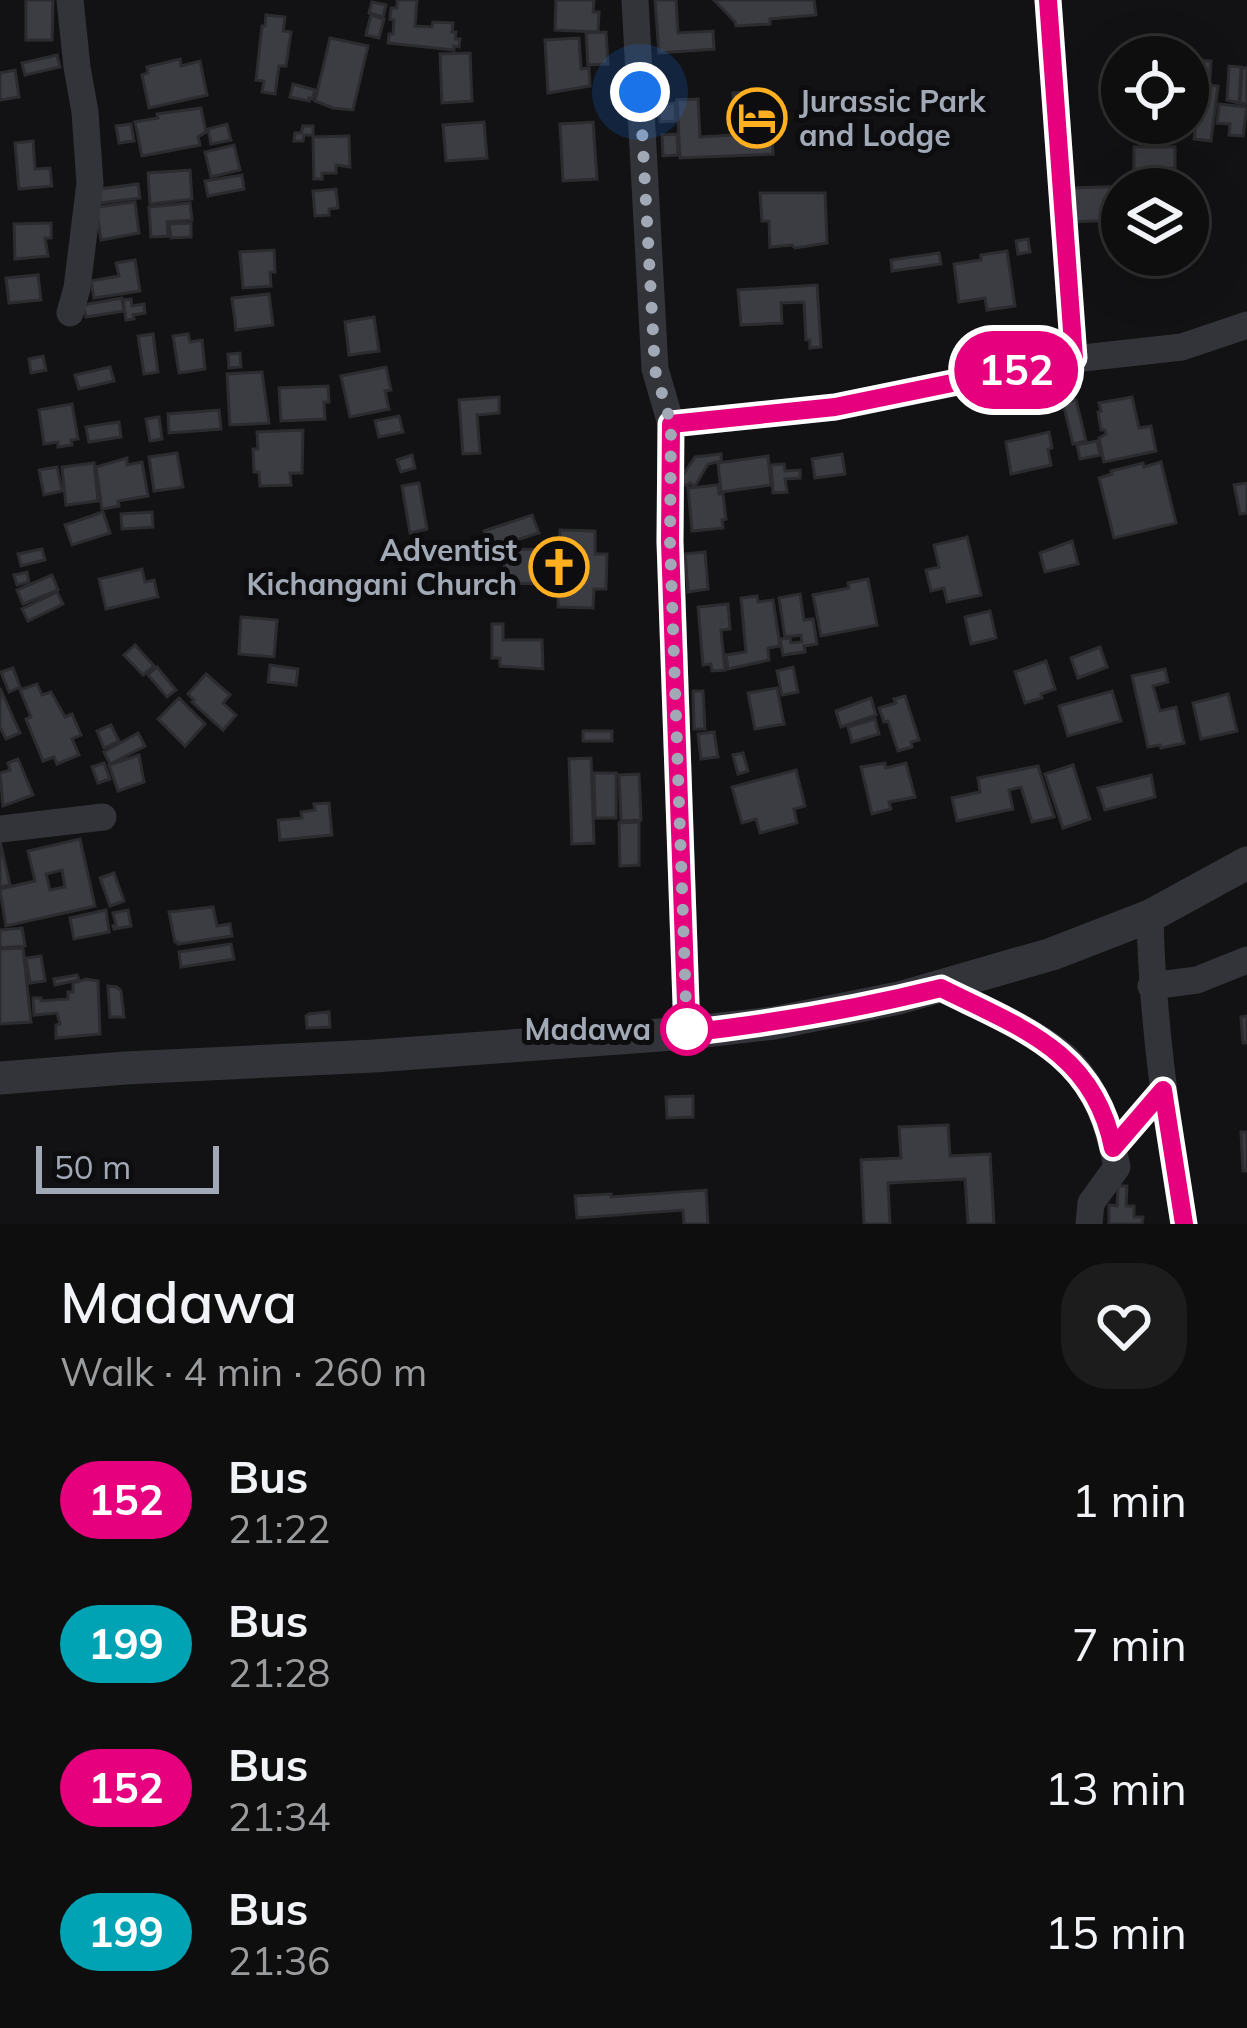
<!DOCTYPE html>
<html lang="en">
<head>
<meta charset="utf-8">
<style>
  :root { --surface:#0e0e0f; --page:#1c1c1d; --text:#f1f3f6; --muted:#9b9c9e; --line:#2e2e2f }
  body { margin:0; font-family:Mulish,sans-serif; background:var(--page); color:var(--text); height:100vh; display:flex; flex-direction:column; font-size:45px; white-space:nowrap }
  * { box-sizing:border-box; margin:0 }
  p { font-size:39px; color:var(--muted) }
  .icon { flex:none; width:66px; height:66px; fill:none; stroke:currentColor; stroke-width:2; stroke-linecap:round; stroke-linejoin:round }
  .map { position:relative; height:1224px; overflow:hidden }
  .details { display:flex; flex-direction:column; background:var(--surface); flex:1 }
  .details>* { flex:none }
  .badge { padding:0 24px; border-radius:39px; font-size:42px; line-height:78px }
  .buttons { position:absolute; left:1101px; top:36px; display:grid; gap:24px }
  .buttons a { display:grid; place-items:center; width:108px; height:108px; border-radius:50%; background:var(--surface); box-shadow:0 12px 48px #0002,0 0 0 3px var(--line); font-size:60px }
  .scale { position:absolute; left:36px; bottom:30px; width:183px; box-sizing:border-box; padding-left:12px; border:6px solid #a2a9b6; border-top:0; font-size:33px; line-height:42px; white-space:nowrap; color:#a2a9b6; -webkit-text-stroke:9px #0d0d0f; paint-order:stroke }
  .you { position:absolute; width:60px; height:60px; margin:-30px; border:9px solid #fff; border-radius:50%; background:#1a73e8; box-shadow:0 0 0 18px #1a73e833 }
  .map>.badge { position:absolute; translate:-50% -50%; box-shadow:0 0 0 6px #fff }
  .round { display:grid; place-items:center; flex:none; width:126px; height:126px; border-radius:48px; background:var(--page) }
  .overview { display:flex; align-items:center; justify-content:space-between; height:204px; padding:0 60px }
  h1 { font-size:57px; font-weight:600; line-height:90px }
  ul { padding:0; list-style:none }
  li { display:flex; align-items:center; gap:36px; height:144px; padding:0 60px }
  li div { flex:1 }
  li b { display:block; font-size:45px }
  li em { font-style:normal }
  li .badge { min-width:132px; font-weight:700; text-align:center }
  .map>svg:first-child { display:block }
</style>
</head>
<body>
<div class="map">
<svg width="1247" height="1224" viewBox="0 0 1247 1224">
  <rect width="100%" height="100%" fill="#121214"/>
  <g fill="#3c3d42" stroke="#2c2c30" stroke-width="3" fill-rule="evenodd">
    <polygon points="26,0 53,0 52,40 26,40"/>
    <polygon points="397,0 417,0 415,26 432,27 433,22 453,23 452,32 456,32 455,39 460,39 459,47 454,46 454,50 388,43 389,34 393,34 394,20 390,19 391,8 397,8"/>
    <polygon points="556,0 594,0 593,12 599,12 598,32 555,30"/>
    <polygon points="655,0 676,0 678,33 713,31 714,49 659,53"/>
    <polygon points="714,0 814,0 816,15 770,19 770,24 736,26 735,22"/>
    <polygon points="372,2 386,5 383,17 369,13"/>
    <polygon points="266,15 285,17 283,31 291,32 286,66 279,66 275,94 262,92 264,81 256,80 262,26 265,26"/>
    <polygon points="371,15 384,19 379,38 366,35"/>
    <polygon points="606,32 608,64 588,65 586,33"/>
    <polygon points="330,38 368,46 353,110 333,108 315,101"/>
    <polygon points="579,38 581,69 589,68 590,86 548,93 545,40"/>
    <polygon points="470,53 472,101 442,103 440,54"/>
    <polygon points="57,55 60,67 25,75 22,63"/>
    <polygon points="180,59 181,66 200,61 207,95 149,108 142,75 148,73 147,67"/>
    <polygon points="1188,60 1211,61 1210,78 1188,77"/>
    <polygon points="1229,66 1241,67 1239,103 1227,100"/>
    <polygon points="1242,68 1247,68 1247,104 1240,103"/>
    <polygon points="15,70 19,97 0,100 0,73"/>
    <polygon points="293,84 315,90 312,99 309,98 309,101 290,97"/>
    <polygon points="1208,85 1218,86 1211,141 1194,139 1200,95 1206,96"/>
    <polygon points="770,91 773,154 680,158 677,100 698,99 700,137 735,135 733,93"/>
    <polygon points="675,103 676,121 660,122 658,105"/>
    <polygon points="1219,104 1247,107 1243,136 1229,135 1230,124 1217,123"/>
    <polygon points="201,108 206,132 198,137 200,145 142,156 135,122 158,118 157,114"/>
    <polygon points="484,122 487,158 446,161 443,125"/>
    <polygon points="593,122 597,179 563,181 560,124"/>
    <polygon points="131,124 134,141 119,143 116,126"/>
    <polygon points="227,124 231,140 211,144 208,129"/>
    <polygon points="303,126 313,126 313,135 304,135 303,141 294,141 295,133 301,133"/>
    <polygon points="677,134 678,155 663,156 662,135"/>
    <polygon points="349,136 350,167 336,165 336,173 322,173 322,179 314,179 313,137"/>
    <polygon points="33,141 35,169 50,168 52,186 19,189 15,143"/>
    <polygon points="234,145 240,170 211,177 205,152"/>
    <polygon points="1134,147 1175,147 1175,168 1134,169"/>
    <polygon points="190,170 192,199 150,204 148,173"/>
    <polygon points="242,175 244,189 208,196 205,181"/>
    <polygon points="138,184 140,198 100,203 98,189"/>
    <polygon points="1168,185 1168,189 1122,189 1122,220 1070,222 1069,188"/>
    <polygon points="336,189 338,208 329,209 329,215 315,216 313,191"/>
    <polygon points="760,193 825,193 827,243 795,248 792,245 770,247 769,221 762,221"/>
    <polygon points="135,202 139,233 101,240 96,207"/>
    <polygon points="190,203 192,220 167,222 168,236 151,237 149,207"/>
    <polygon points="51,223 51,238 45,238 48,256 15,259 14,224"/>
    <polygon points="191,223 191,237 171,238 169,224"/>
    <polygon points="1028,239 1030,252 1018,254 1016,241"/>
    <polygon points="274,250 275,272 270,272 271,286 243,288 240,252"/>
    <polygon points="1007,251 1015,306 987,310 985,298 959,302 954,264 981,260 981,255"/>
    <polygon points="939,253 941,264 892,271 891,260"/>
    <polygon points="135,260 140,291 94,298 91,281 119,276 116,263"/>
    <polygon points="38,275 41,300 9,303 6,278"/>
    <polygon points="817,285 821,347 810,348 810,340 806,340 804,302 781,303 782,323 741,325 738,290"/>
    <polygon points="269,294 273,325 236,330 232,298"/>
    <polygon points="122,298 124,311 86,317 83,305"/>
    <polygon points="131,299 132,306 144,304 145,313 133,315 134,319 126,320 123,300"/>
    <polygon points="374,317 379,351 349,355 345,322"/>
    <polygon points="153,334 158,372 144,374 138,336"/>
    <polygon points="188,334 190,342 202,340 205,369 179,373 173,336"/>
    <polygon points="240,353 241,367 229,368 228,354"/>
    <polygon points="43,356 46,370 31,373 29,359"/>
    <polygon points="110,367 114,381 79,389 75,375"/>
    <polygon points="386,367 391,390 385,391 389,409 350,417 341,376"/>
    <polygon points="262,372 269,423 230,425 227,374"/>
    <polygon points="328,386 329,402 324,402 325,419 281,421 279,388"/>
    <polygon points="499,397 499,413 477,415 480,453 463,454 459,400"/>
    <polygon points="1132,397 1139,428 1151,426 1156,451 1104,462 1099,438 1106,434 1105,430 1101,430 1098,412 1101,411 1099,403"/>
    <polygon points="1076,400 1086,441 1073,444 1063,403"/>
    <polygon points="72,404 78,439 71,440 72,445 58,447 58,442 44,444 39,410"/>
    <polygon points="219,410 221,429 169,433 168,414"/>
    <polygon points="399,416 403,432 379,437 375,421"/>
    <polygon points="159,417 162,439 150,441 146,419"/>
    <polygon points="119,422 121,437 89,442 86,427"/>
    <polygon points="303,430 302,473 290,473 291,485 260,486 259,472 254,472 253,449 258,449 257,432"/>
    <polygon points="1049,432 1052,448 1048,449 1051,465 1011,474 1006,442"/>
    <polygon points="1097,441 1100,455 1080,459 1077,445"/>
    <polygon points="177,453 183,487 154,491 149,457"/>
    <polygon points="721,454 721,461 708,464 695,486 690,483 687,486 679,481 695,457"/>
    <polygon points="842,454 845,474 815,478 812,459"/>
    <polygon points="412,455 415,468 401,472 397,460"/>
    <polygon points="768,456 771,485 721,492 718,463"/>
    <polygon points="127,458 127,465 142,462 148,496 118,501 119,506 102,509 96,467"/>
    <polygon points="1161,462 1176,523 1114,538 1099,478 1112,474 1111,471 1143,463 1144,467"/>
    <polygon points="94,463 98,501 66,505 62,467"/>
    <polygon points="784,464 785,471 800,470 800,478 785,479 787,492 773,493 771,465"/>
    <polygon points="57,467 62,491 44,495 39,470"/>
    <polygon points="419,483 427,529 410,533 402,486"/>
    <polygon points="1247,483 1247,513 1240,514 1234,485"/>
    <polygon points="718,485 719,494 723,494 726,519 722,520 723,528 692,531 688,488"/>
    <polygon points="103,512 110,533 72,545 65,525"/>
    <polygon points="152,512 153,527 122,529 121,514"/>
    <polygon points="532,515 539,533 490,548 484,531"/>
    <polygon points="560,530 595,531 595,554 607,554 606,589 594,589 593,608 558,607 558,589 539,588 540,584 504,583 505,549 559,550"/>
    <polygon points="967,537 981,595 947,602 944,588 931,591 926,570 939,567 934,545"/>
    <polygon points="1072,541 1078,564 1045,572 1040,553"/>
    <polygon points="42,549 45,560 21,566 18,554"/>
    <polygon points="705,552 708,589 688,592 685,554"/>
    <polygon points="142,569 145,582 154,580 158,597 106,609 99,579"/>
    <polygon points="27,572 29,582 17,585 14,575"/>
    <polygon points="52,575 58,590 23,604 17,590"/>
    <polygon points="868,579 877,625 821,636 813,595 849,588 848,583"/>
    <polygon points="57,592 63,604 28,621 22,609"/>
    <polygon points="800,594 804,620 813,619 817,644 804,646 805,652 783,655 780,639 790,638 791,643 802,642 801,635 785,637 779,598"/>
    <polygon points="757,596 758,602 773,600 780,646 768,648 769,660 728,669 726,655 746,652 741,598"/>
    <polygon points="728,604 730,629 721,630 725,670 712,671 711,664 703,665 698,607"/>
    <polygon points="990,611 996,638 971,644 965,617"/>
    <polygon points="241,617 277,620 274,657 239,654"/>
    <polygon points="492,624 503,624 503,640 542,640 543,669 500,666 500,658 492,658"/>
    <polygon points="135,645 154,666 143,675 124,655"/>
    <polygon points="1100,647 1107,667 1078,678 1071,658"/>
    <polygon points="1046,661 1055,689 1041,694 1042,698 1025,703 1015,672"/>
    <polygon points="270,665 298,669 296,685 268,682"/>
    <polygon points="157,667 176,690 167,697 148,675"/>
    <polygon points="793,667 798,692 782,695 777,671"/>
    <polygon points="13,668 20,687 9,692 1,672"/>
    <polygon points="1165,669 1168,682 1153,686 1160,711 1176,707 1184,743 1161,748 1160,745 1148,747 1132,676"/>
    <polygon points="206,674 230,695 223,703 236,715 223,730 192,702 194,700 188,694"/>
    <polygon points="37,684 42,695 51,692 65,717 72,714 81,735 72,739 79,755 57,764 54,757 43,761 26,719 31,717 20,690"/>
    <polygon points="0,688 20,733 6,739 0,727"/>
    <polygon points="777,688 784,724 755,729 748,693"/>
    <polygon points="693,691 703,691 705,729 694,729"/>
    <polygon points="1112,691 1121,721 1068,736 1059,706"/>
    <polygon points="1228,694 1237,731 1201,739 1193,703"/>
    <polygon points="905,696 919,740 911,742 912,747 898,751 888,721 884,722 879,708 896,703 894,699"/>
    <polygon points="179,698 205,724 185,746 158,719"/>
    <polygon points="871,698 876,715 841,727 836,711"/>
    <polygon points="875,719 879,734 852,742 848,727"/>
    <polygon points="111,725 119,741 104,748 97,731"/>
    <rect x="583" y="731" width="29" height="10"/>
    <polygon points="714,732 718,757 701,759 698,734"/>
    <polygon points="138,733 145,746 110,764 104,752"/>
    <polygon points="743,753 748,771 738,774 733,755"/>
    <polygon points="139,755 144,782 118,791 109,765"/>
    <polygon points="591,758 594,843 572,844 569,759"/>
    <polygon points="18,759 33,795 3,806 0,773 10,770 8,763"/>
    <polygon points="104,763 110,779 98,783 92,767"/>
    <polygon points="885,763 886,768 906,763 915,797 889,802 891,809 872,814 861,767"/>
    <polygon points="1073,765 1090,819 1063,828 1045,774"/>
    <polygon points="1038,766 1054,817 1032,822 1021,787 1009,790 1013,809 957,821 952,798 980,792 978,778"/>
    <polygon points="796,770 805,806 794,809 797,823 760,833 756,819 742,823 732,787"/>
    <polygon points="594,773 616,773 616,818 595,818"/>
    <polygon points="639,774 641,820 621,821 619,775"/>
    <polygon points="1151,775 1155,797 1105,810 1098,788"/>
    <polygon points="329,803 332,835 280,840 278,820 302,818 301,812 315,810 314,804"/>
    <polygon points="639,822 639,865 620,866 619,823"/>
    <path d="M 80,839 L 95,906 L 6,926 L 0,889 L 35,881 L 28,851 ZM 62,870 L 65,887 L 50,890 L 46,874 Z"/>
    <polygon points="0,841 10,885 0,887"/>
    <polygon points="114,873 124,901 110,906 100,878"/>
    <polygon points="213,907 217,926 230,924 232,936 178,944 178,942 175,942 169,912"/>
    <polygon points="106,910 109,932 74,939 70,918"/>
    <polygon points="128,910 131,926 114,929 113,926 116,925 113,913"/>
    <polygon points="22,928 25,946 0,948 0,930"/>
    <polygon points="231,944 234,959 181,967 179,952"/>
    <polygon points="23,948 31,1022 0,1024 0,949"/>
    <polygon points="41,956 45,981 30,983 26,958"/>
    <polygon points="77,975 79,980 55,985 54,979"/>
    <polygon points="86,979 98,981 100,1034 56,1038 56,1025 60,1024 57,1013 34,1015 33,998 41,998 41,1001 68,999 68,992 73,992 73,983"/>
    <polygon points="108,986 117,987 121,991 124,1017 110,1017"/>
    <polygon points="329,1012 330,1027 307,1028 306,1016 309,1014"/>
    <polygon points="1247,1016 1247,1043 1243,1043 1241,1017"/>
    <polygon points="693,1096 693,1117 667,1118 666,1097"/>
    <polygon points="948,1125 950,1156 990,1154 994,1224 968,1224 965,1179 888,1183 890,1224 864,1224 861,1160 901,1158 899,1127"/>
    <polygon points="1241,1132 1247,1132 1247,1171 1243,1171"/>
    <polygon points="1118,1186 1127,1186 1126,1206 1134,1206 1134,1217 1143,1217 1142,1224 1109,1224 1109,1205 1117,1206"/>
    <polygon points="706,1190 708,1224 684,1224 683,1210 577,1218 575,1196 611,1194 611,1197"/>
  </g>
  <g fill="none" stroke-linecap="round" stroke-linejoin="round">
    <g stroke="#333439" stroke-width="27">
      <polyline points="635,0 655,369 671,424 670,541 687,1033"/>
      <polyline points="1048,0 1074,359"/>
      <polyline points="70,313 77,288 90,183 85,112 77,67 70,0"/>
      <polyline points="671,424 835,407 1074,359 1182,347 1247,325"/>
      <polyline points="0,829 103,817"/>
      <path d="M 1150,916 C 1152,1020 1167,1121 1184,1224"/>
      <polyline points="1151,986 1197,980 1247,960"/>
      <path d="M 941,988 C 979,1007 1023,1025 1058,1051 C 1094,1078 1109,1126 1117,1167 L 1091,1203 L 1089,1224"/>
      <polyline points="1113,1148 1163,1090"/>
    </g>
    <polyline stroke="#333439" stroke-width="33" points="0,1078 125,1068 374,1056 687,1033 774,1023 899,998 1052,954 1150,916 1247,863"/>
  </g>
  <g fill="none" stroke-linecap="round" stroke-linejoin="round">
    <defs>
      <path id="line" d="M 1048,0 L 1074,358 L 835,407 L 671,424 L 670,542 L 687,1033 C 773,1023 857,1009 941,988 C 1019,1027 1094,1051 1113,1148 L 1163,1090 L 1184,1224"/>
    </defs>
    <use href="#line" stroke="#fff" stroke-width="27"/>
    <use href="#line" stroke="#e6007e" stroke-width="18"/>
    <polyline stroke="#a2a9b6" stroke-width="12" stroke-dasharray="0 21.6" points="640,92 655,370 671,424 670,542 687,1033 687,1029"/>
  </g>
  <defs>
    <symbol id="hotel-ring" viewBox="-11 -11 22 22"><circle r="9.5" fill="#0d0d0f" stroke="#ffaf1f" stroke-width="1.5"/><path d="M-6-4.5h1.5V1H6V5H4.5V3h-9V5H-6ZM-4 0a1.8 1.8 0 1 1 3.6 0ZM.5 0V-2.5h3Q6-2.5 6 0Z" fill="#ffaf1f"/></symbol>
    <symbol id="church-ring" viewBox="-11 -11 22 22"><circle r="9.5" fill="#0d0d0f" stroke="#ffaf1f" stroke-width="1.5"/><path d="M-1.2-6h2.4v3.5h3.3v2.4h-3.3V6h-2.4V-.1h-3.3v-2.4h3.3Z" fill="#ffaf1f"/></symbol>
  </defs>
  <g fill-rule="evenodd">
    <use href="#hotel-ring" x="724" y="85" width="66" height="66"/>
    <use href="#church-ring" x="526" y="534" width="66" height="66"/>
  </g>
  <circle fill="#fff" stroke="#e6007e" stroke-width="6" cx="687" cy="1029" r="24"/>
  <g text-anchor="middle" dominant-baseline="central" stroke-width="10" stroke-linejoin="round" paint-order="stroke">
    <g font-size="30" font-weight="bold" fill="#a2a9b6" stroke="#0d0d0f" text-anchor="start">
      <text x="799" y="101">Jurassic Park<tspan x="799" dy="34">and Lodge</tspan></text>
      <text x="517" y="550" text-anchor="end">Adventist<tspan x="517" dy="34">Kichangani Church</tspan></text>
    </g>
    <g font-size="30" font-weight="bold" fill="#a2a9b6" stroke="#0d0d0f" text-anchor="end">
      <text x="651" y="1029">Madawa</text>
    </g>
  </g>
</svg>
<div class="buttons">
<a><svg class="icon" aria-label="locate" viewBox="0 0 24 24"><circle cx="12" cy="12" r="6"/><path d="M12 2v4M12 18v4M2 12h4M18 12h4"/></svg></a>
<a><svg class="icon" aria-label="layers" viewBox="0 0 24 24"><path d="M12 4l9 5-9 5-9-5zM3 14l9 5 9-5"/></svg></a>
</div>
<div class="scale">50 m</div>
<div class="you" style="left:640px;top:92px"></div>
<b class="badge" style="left:1016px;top:370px;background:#e6007e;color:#fff">152</b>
</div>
<section class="details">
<div class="overview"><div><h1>Madawa</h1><p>Walk · 4 min · 260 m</p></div><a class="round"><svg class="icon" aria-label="heart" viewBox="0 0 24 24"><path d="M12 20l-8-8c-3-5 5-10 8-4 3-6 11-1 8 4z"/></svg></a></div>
<ul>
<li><span class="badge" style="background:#e6007e;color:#fff">152</span><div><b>Bus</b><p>21:22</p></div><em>1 min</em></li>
<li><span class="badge" style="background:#00a3b4;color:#fff">199</span><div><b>Bus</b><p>21:28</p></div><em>7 min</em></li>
<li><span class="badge" style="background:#e6007e;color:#fff">152</span><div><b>Bus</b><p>21:34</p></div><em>13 min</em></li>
<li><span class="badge" style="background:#00a3b4;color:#fff">199</span><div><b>Bus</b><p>21:36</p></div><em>15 min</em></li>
</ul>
</section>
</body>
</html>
